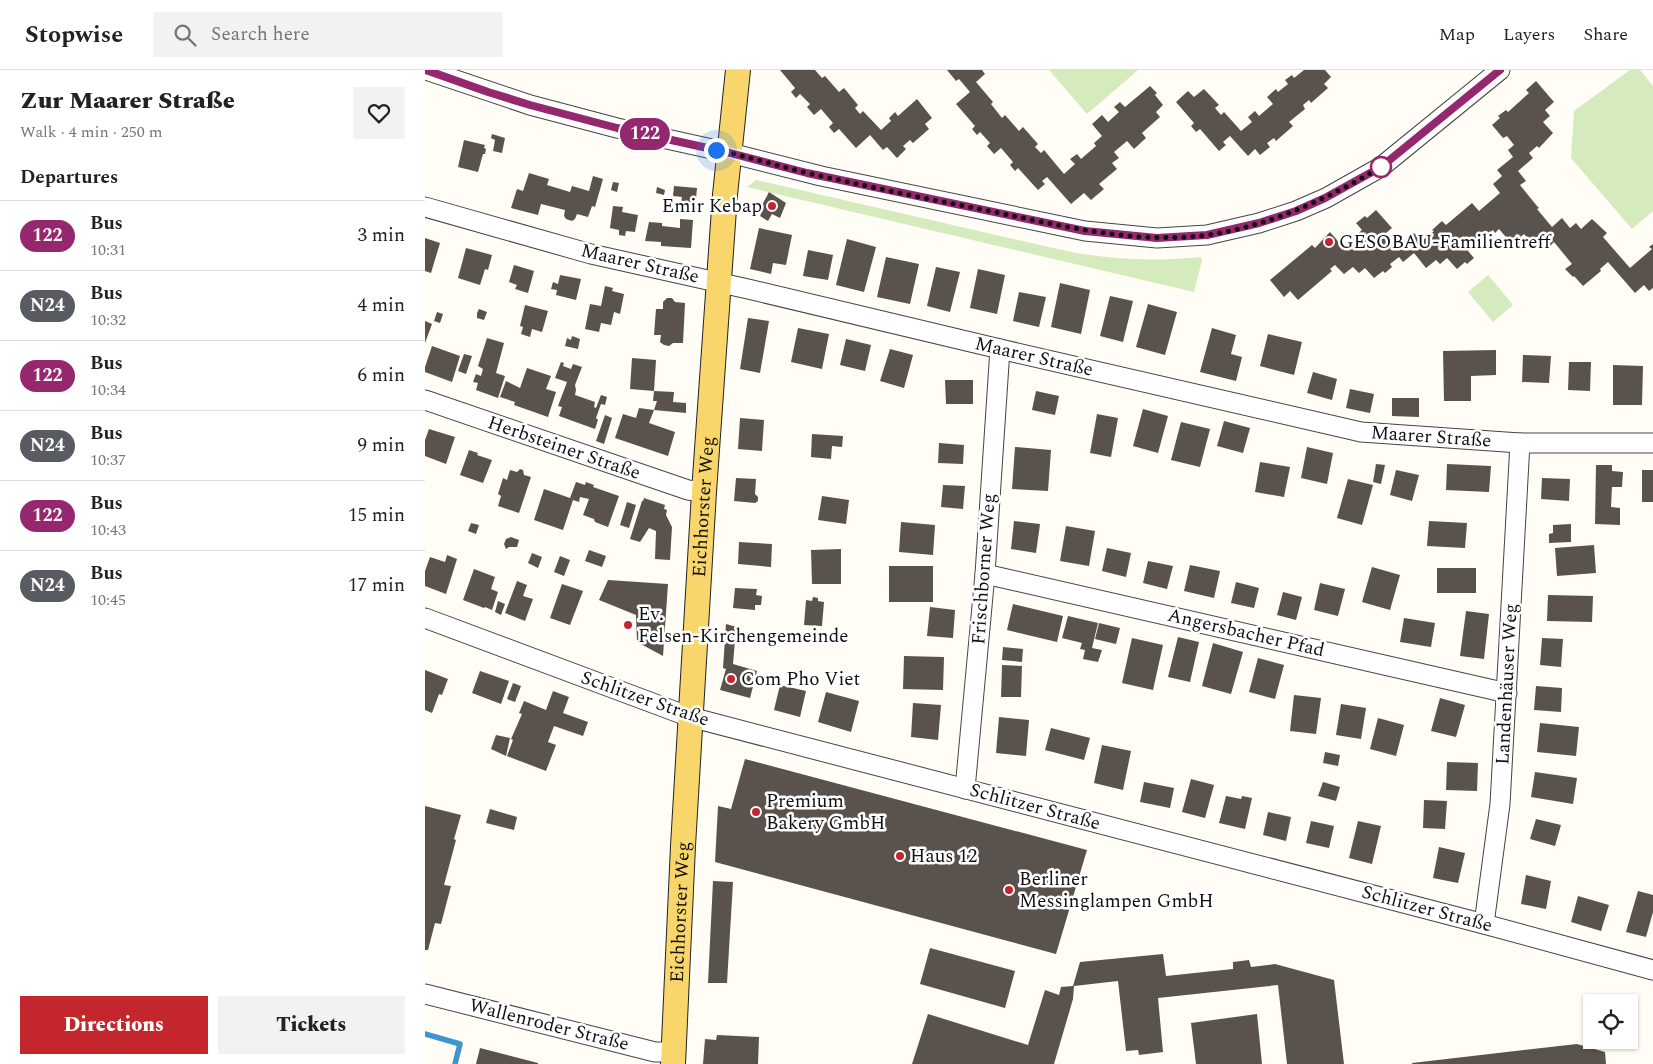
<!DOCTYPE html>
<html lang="en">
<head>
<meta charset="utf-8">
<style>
  :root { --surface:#fff; --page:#f2f2f2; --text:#222; --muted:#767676; --line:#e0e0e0; --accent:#c4262e }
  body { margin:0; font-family:Spectral,serif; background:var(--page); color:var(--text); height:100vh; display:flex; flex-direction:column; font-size:19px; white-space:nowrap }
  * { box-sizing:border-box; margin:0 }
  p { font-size:16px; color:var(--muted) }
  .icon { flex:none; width:28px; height:28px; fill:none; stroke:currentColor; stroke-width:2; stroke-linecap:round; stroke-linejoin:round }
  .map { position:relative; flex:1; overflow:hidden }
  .details { display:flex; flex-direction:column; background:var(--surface); width:425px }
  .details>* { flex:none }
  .badge { padding:0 10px; border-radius:16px; font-size:18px; line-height:32px }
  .tools { position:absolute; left:1158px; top:924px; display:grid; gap:10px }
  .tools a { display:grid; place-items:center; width:55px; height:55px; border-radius:0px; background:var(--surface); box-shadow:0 1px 4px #0004; font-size:25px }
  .you { position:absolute; width:25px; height:25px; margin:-12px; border:4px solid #fff; border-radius:50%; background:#1a73e8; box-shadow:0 0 0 8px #1a73e833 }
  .map>.badge { position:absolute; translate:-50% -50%; box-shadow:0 0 0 2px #fff }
  h2 { padding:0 20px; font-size:19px; line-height:45px }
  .round { display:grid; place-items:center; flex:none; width:52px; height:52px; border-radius:0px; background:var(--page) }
  .headline { display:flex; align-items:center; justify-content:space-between; height:85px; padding:0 20px }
  h1 { font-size:24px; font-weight:800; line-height:38px }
  .action { display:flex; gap:10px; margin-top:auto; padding:10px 20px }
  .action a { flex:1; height:58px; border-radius:0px; background:var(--accent); color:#fff; font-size:20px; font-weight:800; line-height:58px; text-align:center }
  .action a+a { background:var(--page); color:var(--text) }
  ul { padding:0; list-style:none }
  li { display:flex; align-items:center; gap:15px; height:70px; padding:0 20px; border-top:1px solid var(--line) }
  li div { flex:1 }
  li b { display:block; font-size:19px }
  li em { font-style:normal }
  li .badge { min-width:55px; font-weight:700; text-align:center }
  header { display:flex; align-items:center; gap:30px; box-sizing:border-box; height:70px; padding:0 25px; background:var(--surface); border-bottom:1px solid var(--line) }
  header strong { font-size:24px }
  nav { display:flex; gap:28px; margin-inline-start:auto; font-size:18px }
  .search { width:350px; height:45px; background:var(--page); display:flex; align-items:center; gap:12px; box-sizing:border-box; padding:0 18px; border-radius:0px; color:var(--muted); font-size:19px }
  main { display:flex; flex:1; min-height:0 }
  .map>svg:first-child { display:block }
</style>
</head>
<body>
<header>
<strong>Stopwise</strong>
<div class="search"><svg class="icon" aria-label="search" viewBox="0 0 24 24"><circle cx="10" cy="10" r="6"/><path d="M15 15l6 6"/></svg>Search here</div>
<nav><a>Map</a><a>Layers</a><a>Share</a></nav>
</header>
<main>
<section class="details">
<div class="headline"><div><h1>Zur Maarer Straße</h1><p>Walk · 4 min · 250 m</p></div><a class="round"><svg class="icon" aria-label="heart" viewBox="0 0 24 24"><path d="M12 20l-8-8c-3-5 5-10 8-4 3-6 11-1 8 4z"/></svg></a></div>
<h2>Departures</h2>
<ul>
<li><span class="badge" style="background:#95276e;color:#fff">122</span><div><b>Bus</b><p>10:31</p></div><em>3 min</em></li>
<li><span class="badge" style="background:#595b62;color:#fff">N24</span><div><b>Bus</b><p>10:32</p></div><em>4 min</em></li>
<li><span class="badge" style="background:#95276e;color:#fff">122</span><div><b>Bus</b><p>10:34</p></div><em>6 min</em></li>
<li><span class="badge" style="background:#595b62;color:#fff">N24</span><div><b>Bus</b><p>10:37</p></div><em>9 min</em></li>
<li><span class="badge" style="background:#95276e;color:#fff">122</span><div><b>Bus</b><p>10:43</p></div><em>15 min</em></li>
<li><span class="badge" style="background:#595b62;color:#fff">N24</span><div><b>Bus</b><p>10:45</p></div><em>17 min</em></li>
</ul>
<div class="action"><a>Directions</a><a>Tickets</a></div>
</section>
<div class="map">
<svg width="1228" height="994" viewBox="0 0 1228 994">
  <rect width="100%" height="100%" fill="#fffdf5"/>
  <g fill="#d5ebbd">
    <polygon points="624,0 713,0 662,44"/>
    <polygon points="1205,0 1215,0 1228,16 1228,141 1207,159 1146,88 1149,41"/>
    <path d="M 331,110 L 646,182 C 689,190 732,191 776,187 L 777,190 L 769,222 L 322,117 Z"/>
    <polygon points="1063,205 1088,235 1068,252 1043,222"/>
  </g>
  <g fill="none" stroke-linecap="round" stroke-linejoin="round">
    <polyline stroke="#3f96cf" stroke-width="5.5" points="0,964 35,974 30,994"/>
  </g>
  <g fill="#5a524d">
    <polygon points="355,0 390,0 397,8 400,6 414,22 419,18 433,35 430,38 435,44 438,41 456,60 466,51 464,48 470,42 473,46 492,29 507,48 500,54 504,59 488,73 485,70 478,76 481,79 472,88 462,77 458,80 445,65 431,78 414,59 409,63 404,57 408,53 396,39 389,45 382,37 385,34 375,24 371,28 366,22 370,18"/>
    <polygon points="522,0 557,0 560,4 551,12 568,32 566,34 577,48 580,45 594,61 598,57 613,74 610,77 616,83 619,80 639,104 650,94 645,89 652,84 656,89 671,76 669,73 677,66 667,54 677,45 683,52 694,42 689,37 695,32 700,37 725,16 732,23 730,25 738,35 731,42 735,47 717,63 721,68 709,79 702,71 689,82 694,88 687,93 692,99 674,114 679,119 666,130 659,123 646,134 622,107 617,111 620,114 613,120 593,98 590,101 585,95 588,92 576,78 569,84 562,76 565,73 555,62 552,65 547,59 550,56 531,34 545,22 534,9 531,11"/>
    <polygon points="879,0 900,0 906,7 899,14 903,18 886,33 884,30 878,35 880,39 864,52 868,56 851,71 849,68 842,73 845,77 835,85 830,79 823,86 805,66 798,72 801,75 794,81 775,59 771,62 766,56 769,53 751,32 763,21 769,27 779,19 794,35 790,38 796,45 799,42 816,61 827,52 823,47 830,41 834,46 848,34 842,27 851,19 853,22 863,14 860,10 867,5 869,8"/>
    <polygon points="1111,11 1129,32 1120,40 1125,46 1118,52 1128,63 1114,78 1112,76 1104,83 1108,88 1093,101 1101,111 1095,115 1112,136 1114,138 1112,139 1127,157 1137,148 1145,158 1151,153 1156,159 1167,149 1182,163 1178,167 1205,198 1227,179 1224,177 1228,174 1228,218 1224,221 1219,215 1210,223 1183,192 1175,199 1176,201 1158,216 1149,206 1148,207 1140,199 1147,194 1129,172 1124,177 1115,166 1107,173 1099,164 1087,174 1074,159 1070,163 1068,160 1043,181 1049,188 1042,194 1040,192 1032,199 1022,188 1015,194 1011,190 1001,198 989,183 978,192 974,187 965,194 967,197 960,203 958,201 949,208 940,198 934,203 928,197 919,204 910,195 905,199 907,201 873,230 865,221 859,227 845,210 887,175 890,178 905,162 918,177 937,160 931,153 940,146 942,148 951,140 967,158 961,163 968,171 974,166 979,172 989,163 997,171 1009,161 1007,160 1017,151 1021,155 1047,133 1054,141 1075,123 1068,114 1077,106 1072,100 1088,87 1083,80 1089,75 1082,66 1078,68 1067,55 1075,48 1073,46 1081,40 1083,42 1104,23 1101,20"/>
    <polygon points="67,64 80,68 77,83 68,81 70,70 66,68"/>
    <polygon points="39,70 60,75 59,78 61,79 60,84 58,84 53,102 33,97"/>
    <polygon points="104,103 124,109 122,115 145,122 147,116 164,121 168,106 178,109 170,137 167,136 163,147 152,144 150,149 147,151 141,149 139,146 140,140 116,134 113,145 86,138 92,119 98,121"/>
    <polygon points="188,112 194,113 192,122 186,120"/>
    <polygon points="249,116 272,118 270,140 255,139 257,127 248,126"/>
    <polygon points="232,117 240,120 239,125 231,123"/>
    <polygon points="344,122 361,133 355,148 347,144 343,151 335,146 338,139 336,137"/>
    <polygon points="188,136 198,137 197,142 213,145 210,162 201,161 200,166 194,165 194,160 185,158"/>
    <polygon points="255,149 268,150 266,178 236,176 236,172 220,171 224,152 237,153 237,156 255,158"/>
    <polygon points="334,158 367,165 361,195 348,193 346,204 325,199"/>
    <polygon points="0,168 15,173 6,203 0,201"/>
    <polygon points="422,169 451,177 439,222 411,215"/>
    <polygon points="41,178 67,185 63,200 60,199 55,215 33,208"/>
    <polygon points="383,180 408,185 403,210 378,206"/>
    <polygon points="461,187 494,194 485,234 452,227"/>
    <polygon points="89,195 109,201 103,223 90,219 92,215 84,212"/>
    <polygon points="511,197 535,202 525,242 502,236"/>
    <polygon points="553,199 580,205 572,244 545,238"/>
    <polygon points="135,205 156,209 151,230 131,225 132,220 126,219 128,212 133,214"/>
    <polygon points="635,213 665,220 656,264 626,257"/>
    <polygon points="180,216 188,218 187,221 199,224 195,244 189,242 186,255 176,253 174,262 160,259 165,234 176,236"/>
    <polygon points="594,222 621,227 614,257 588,251"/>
    <polygon points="685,226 708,231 698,272 675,266"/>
    <polygon points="242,228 247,228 250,232 260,233 258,273 248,273 244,276 239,275 235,272 236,265 229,265 231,239 238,239 238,232"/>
    <polygon points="723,234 752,242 740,285 711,277"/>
    <polygon points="100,235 123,241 117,262 107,259 105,267 96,264 98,257 95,256"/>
    <polygon points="54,239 62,242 59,250 52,248 52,243"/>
    <polygon points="12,242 18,244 15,253 9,251"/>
    <polygon points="323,248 344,251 335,303 315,299"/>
    <polygon points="0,251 7,254 0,273"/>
    <polygon points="373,258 404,264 397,299 366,292"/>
    <polygon points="787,258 811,265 806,284 817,287 811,311 775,302"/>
    <polygon points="843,264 877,272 869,305 835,296"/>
    <polygon points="147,266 155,269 153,279 140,276 142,268 146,270"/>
    <polygon points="62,268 79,273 71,303 80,306 73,328 51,320 53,313 48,312 51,304 56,306 58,299 53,296"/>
    <polygon points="421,269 446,275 440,301 415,295"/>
    <polygon points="7,276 35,286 27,312 0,302 0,297"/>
    <polygon points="465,279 488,285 479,318 455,311"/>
    <polygon points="1071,280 1071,305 1046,306 1046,331 1019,331 1018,281"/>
    <polygon points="39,284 47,286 41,304 33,301"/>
    <polygon points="1098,285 1126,286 1124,313 1097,312"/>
    <polygon points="207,288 231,290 229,321 205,319"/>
    <polygon points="136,292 139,293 138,296 146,299 148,294 157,297 150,315 151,320 150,325 170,332 169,337 171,338 176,325 182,327 180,335 176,334 171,348 173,350 170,359 134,346 137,337 133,336 142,312 130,308"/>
    <polygon points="1144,292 1166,292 1165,321 1143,320"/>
    <polygon points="1188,295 1218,296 1217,335 1188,335"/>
    <polygon points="102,298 126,306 121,319 131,322 123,347 89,335 90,332 75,327 81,311 95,318"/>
    <polygon points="888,302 912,309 907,330 882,323"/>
    <polygon points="520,310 548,310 548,334 521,334"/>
    <polygon points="925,319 949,324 945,343 921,338"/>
    <polygon points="229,321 249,322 248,332 261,333 261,343 229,340 232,331 228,331"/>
    <polygon points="611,321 634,326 630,345 607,340"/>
    <polygon points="967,328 994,328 994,347 967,346"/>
    <polygon points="214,338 229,340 224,353 250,362 243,386 190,368 198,344 211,348"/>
    <polygon points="718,339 743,346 733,383 708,376"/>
    <polygon points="672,344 693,348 686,387 665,383"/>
    <polygon points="180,345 187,348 179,374 171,371"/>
    <polygon points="315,348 339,350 337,381 313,379"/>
    <polygon points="799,351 825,358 818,383 792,376"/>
    <polygon points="756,352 785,359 775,397 746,390"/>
    <polygon points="4,359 30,367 21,394 0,386 0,370"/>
    <polygon points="387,364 418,366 417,377 407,376 406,389 386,387"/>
    <polygon points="514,373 539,375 538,394 513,393"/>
    <polygon points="590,377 626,380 623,421 587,419"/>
    <polygon points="882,377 908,383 902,414 876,408"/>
    <polygon points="44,380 53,383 52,385 67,390 58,413 35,405"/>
    <polygon points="835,392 865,397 859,427 830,422"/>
    <polygon points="951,394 960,395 956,414 948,412"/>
    <polygon points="1022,394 1066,396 1064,422 1021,420"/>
    <polygon points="1171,395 1187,395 1187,401 1198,402 1197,417 1187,417 1186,437 1195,438 1195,455 1170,454"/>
    <polygon points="95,399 98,400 99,405 106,407 94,443 73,436 76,426 73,424 78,408 82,410 85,400 92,402"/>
    <polygon points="971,400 994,405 987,431 965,425"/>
    <rect x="1217" y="400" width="11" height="32"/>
    <polygon points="311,408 331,409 330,424 333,427 333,431 330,433 309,431"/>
    <polygon points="1117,408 1145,409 1144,431 1116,429"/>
    <polygon points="923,409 948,415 937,455 912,448"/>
    <polygon points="151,412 160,415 161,412 169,415 168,417 194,426 183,457 170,452 169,449 158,445 164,429 155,427 154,432 148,430 138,460 109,450 119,419 145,428"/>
    <polygon points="518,415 540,416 538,439 516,437"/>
    <polygon points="397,426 424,430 421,454 393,450"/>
    <polygon points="219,428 240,435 239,439 242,440 241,445 247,457 245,490 230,489 231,461 224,458 215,472 205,469 217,431 218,431"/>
    <polygon points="202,432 211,435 204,458 195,455"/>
    <polygon points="589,451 615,454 611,483 586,479"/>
    <polygon points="1004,451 1042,453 1040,478 1002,476"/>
    <polygon points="476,452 510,455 508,485 474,482"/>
    <polygon points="46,453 54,455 51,464 43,461"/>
    <polygon points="1146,454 1146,472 1124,473 1124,464 1128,463 1128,455"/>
    <polygon points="641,456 670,461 664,496 635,491"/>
    <polygon points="86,467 94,470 92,477 84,477 81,479 79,474 81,469"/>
    <polygon points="314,472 347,474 346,497 313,494"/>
    <polygon points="1169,475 1171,503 1132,506 1130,478"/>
    <polygon points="682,478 706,483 701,507 677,501"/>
    <polygon points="416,479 416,514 387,514 386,480"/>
    <polygon points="164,480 181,486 177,497 160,491"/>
    <polygon points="107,483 117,487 113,498 103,493"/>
    <polygon points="22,485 32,489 21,524 0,516 0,501 5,487 20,492"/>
    <polygon points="135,486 145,490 139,506 129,502"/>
    <polygon points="723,491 748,496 742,519 718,513"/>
    <polygon points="765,495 795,501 789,528 759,521"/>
    <rect x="464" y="496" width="44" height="36"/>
    <polygon points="947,497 975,505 965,540 937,532"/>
    <rect x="1012" y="498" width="39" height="25"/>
    <polygon points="49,499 70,507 66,519 73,522 67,540 60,537 59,538 38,530"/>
    <polygon points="183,510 243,514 238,586 212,572 211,545 174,530"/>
    <polygon points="92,511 102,515 98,526 108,529 100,551 80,543"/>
    <polygon points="811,512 834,518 829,538 806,533"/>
    <polygon points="895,513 920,519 913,546 889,540"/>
    <polygon points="137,514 158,521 145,555 125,548"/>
    <polygon points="310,518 332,519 331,525 337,526 336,535 330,535 330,540 308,538"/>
    <polygon points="858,522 877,527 871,550 852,545"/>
    <polygon points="1123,525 1168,526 1167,552 1122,551"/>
    <polygon points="388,527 393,528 393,531 399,532 397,556 379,555 381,530 387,531"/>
    <polygon points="73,531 80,534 76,545 70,542"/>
    <polygon points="588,534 638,546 632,572 582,560"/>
    <polygon points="505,537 530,540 528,568 502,566"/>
    <polygon points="1041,541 1064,544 1059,589 1035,586"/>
    <polygon points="643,546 673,553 667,578 677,580 673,592 658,589 660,580 655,579 657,573 637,568"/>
    <polygon points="979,548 1010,553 1006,577 975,572"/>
    <polygon points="674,553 695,558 691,574 670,569"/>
    <polygon points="301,554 315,558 314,571 310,570 308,594 332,601 325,628 295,620 301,599 298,598"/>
    <polygon points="753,567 774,572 765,612 743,607"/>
    <polygon points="707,568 738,575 728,620 697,613"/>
    <polygon points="1117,568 1138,569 1136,597 1115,595"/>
    <polygon points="788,573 818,582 806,624 777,616"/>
    <polygon points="578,577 598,579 597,592 577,590"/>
    <polygon points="479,586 519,587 518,620 478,619"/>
    <polygon points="833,588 859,595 850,629 824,622"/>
    <polygon points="577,595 597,596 596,627 576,627"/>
    <polygon points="0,600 23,609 17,625 14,624 7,643 0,640"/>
    <polygon points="55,601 84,611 76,634 47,623"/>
    <polygon points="88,613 96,616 90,632 82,629"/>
    <polygon points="355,615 381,621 375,647 349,640"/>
    <polygon points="1111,616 1137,618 1136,642 1109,640"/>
    <polygon points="128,621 144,627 138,643 163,652 158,666 129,656 123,672 131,675 121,701 82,686 88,670 86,669 97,644 94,643 99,631 121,640"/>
    <polygon points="401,622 434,631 426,662 393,652"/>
    <polygon points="869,625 896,628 891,664 865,661"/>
    <polygon points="1015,628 1040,635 1031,667 1006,661"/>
    <polygon points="488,633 516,635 513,670 486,667"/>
    <polygon points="916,634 941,638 936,669 911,665"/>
    <polygon points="574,647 604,650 601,686 571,683"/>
    <polygon points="953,648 979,655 971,686 945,679"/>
    <polygon points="1115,653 1154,657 1151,686 1112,682"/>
    <polygon points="626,658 665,668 659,690 620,680"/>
    <polygon points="71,665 85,668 81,686 66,679"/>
    <polygon points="677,675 706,681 698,720 669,713"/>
    <polygon points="900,682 915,685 913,696 898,693"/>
    <polygon points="320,689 662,780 631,884 290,792 293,736 306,739"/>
    <polygon points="1022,692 1053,693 1052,721 1021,720"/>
    <polygon points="1110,702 1152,708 1148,734 1106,727"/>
    <polygon points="766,709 789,715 780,748 757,742"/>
    <polygon points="719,712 749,718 745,738 715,732"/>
    <polygon points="898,712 915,717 911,731 893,726"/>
    <polygon points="801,726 816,729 817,726 827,728 820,759 794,753"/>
    <polygon points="999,730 1022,731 1020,759 998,758"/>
    <polygon points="0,736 36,745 29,769 31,770 19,815 26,816 16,854 10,853 3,880 0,880"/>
    <polygon points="65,739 92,747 89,760 61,753"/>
    <polygon points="843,742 866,747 861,771 838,765"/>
    <polygon points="1111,749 1136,755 1130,776 1105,769"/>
    <polygon points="886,751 909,756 904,778 881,773"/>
    <polygon points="933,751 956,756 947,794 924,788"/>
    <polygon points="1014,777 1040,783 1033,813 1008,808"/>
    <polygon points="1101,805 1126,811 1121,839 1096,834"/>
    <polygon points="288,811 308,812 302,913 283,913"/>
    <polygon points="1213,821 1228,825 1228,842 1221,867 1201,862"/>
    <polygon points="1153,826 1184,835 1176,861 1146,852"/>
    <polygon points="505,878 590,901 580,938 495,914"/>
    <polygon points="738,884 741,906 808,899 808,892 824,890 826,897 850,894 909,910 919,994 862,994 853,915 733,928 738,982 714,985 713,980 701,981 693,911 649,916 648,929 629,994 487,994 503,944 603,975 620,920 634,925 636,917 648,916 655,892"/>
    <polygon points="832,944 837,994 771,994 766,953"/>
    <polygon points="292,965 334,967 333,994 278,994 280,969 291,970"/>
    <polygon points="1152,974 1180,982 1181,994 987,994 987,993"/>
    <polygon points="55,978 113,993 113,994 51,994"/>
  </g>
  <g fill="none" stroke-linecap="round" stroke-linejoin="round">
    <defs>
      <g id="minor">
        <polyline points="1,0 105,35 192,58 305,83 396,106 660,161 732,168 782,165 834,153 871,141 901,128 956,97 1075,0"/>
        <polyline points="0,137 166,184 323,219 575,279 936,362 1095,373 1228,373"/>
        <polyline points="0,330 263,420 279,422"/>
        <polyline points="560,504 1082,623"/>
        <polyline points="0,548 265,647 1059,854 1228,900"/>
        <polyline points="540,719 560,504 575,279"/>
        <polyline points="1059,854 1075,734 1095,373"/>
        <polyline points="0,924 230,982 248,982"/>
      </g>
      <g id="major">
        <path id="s1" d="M 248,994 L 258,776 L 279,422 L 300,125 L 313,0"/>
      </g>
    </defs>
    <use href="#minor" stroke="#444" stroke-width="21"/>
    <use href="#major" stroke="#222" stroke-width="26"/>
    <use href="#minor" stroke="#fff" stroke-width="19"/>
    <use href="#major" stroke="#f9d66b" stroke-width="24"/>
  </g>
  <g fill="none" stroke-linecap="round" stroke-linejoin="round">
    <defs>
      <polyline id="line" points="1,0 63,22 105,35 192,58 305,83 382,103 660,161 732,168 782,165 834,153 871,141 900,128 956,97 1075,0"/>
    </defs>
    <use href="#line" stroke="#fff" stroke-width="11"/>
    <use href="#line" stroke="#95276e" stroke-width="8"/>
    <path stroke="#111" stroke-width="5" stroke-dasharray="0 9" d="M 291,80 C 322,86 352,96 383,103 C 448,118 514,131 579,144 C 646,158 714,174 782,165 C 845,156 904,128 956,97"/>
  </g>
  <circle fill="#fff" stroke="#95276e" stroke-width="2.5" cx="956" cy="97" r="10"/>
  <g fill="#c4262e" stroke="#fff" stroke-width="2">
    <circle cx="347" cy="136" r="5"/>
    <circle cx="904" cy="172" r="5"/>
    <circle cx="203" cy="555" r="5"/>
    <circle cx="306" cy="609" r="5"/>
    <circle cx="331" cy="742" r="5"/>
    <circle cx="475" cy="786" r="5"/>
    <circle cx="584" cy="820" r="5"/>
  </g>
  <g text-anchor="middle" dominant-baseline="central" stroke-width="5" stroke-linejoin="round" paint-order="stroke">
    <g font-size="19" fill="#111" stroke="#fff" text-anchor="start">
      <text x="337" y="136" text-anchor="end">Emir Kebap</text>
      <text x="914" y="172">GESOBAU-Familientreff</text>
      <text x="213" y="544">Ev.<tspan x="213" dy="22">Felsen-Kirchengemeinde</tspan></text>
      <text x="316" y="609">Com Pho Viet</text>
      <text x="341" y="731">Premium<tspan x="341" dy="22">Bakery GmbH</tspan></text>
      <text x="485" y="786">Haus 12</text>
      <text x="594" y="809">Berliner<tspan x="594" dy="22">Messinglampen GmbH</tspan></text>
    </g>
    <g font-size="19" fill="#111" stroke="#fff">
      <text transform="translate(215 194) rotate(13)">Maarer Straße</text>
      <text transform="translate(609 287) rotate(13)">Maarer Straße</text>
      <text transform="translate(1006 367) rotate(4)">Maarer Straße</text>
      <text transform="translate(139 378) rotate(19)">Herbsteiner Straße</text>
      <text stroke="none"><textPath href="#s1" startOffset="558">Eichhorster Weg</textPath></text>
      <text transform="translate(559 499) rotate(-86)">Frischborner Weg</text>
      <text transform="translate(821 563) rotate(13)">Angersbacher Pfad</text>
      <text transform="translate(1082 614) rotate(-87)">Landenhäuser Weg</text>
      <text transform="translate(220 629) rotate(19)">Schlitzer Straße</text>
      <text transform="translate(610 737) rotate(15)">Schlitzer Straße</text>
      <text transform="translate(1002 839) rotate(15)">Schlitzer Straße</text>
      <text stroke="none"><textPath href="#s1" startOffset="152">Eichhorster Weg</textPath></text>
      <text transform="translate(124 955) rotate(14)">Wallenroder Straße</text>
    </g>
  </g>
</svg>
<div class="tools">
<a><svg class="icon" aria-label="locate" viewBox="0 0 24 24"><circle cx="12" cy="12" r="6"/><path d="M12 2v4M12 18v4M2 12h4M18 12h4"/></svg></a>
</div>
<div class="you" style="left:291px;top:80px"></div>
<b class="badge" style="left:220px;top:64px;background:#95276e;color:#fff">122</b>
</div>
</main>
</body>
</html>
